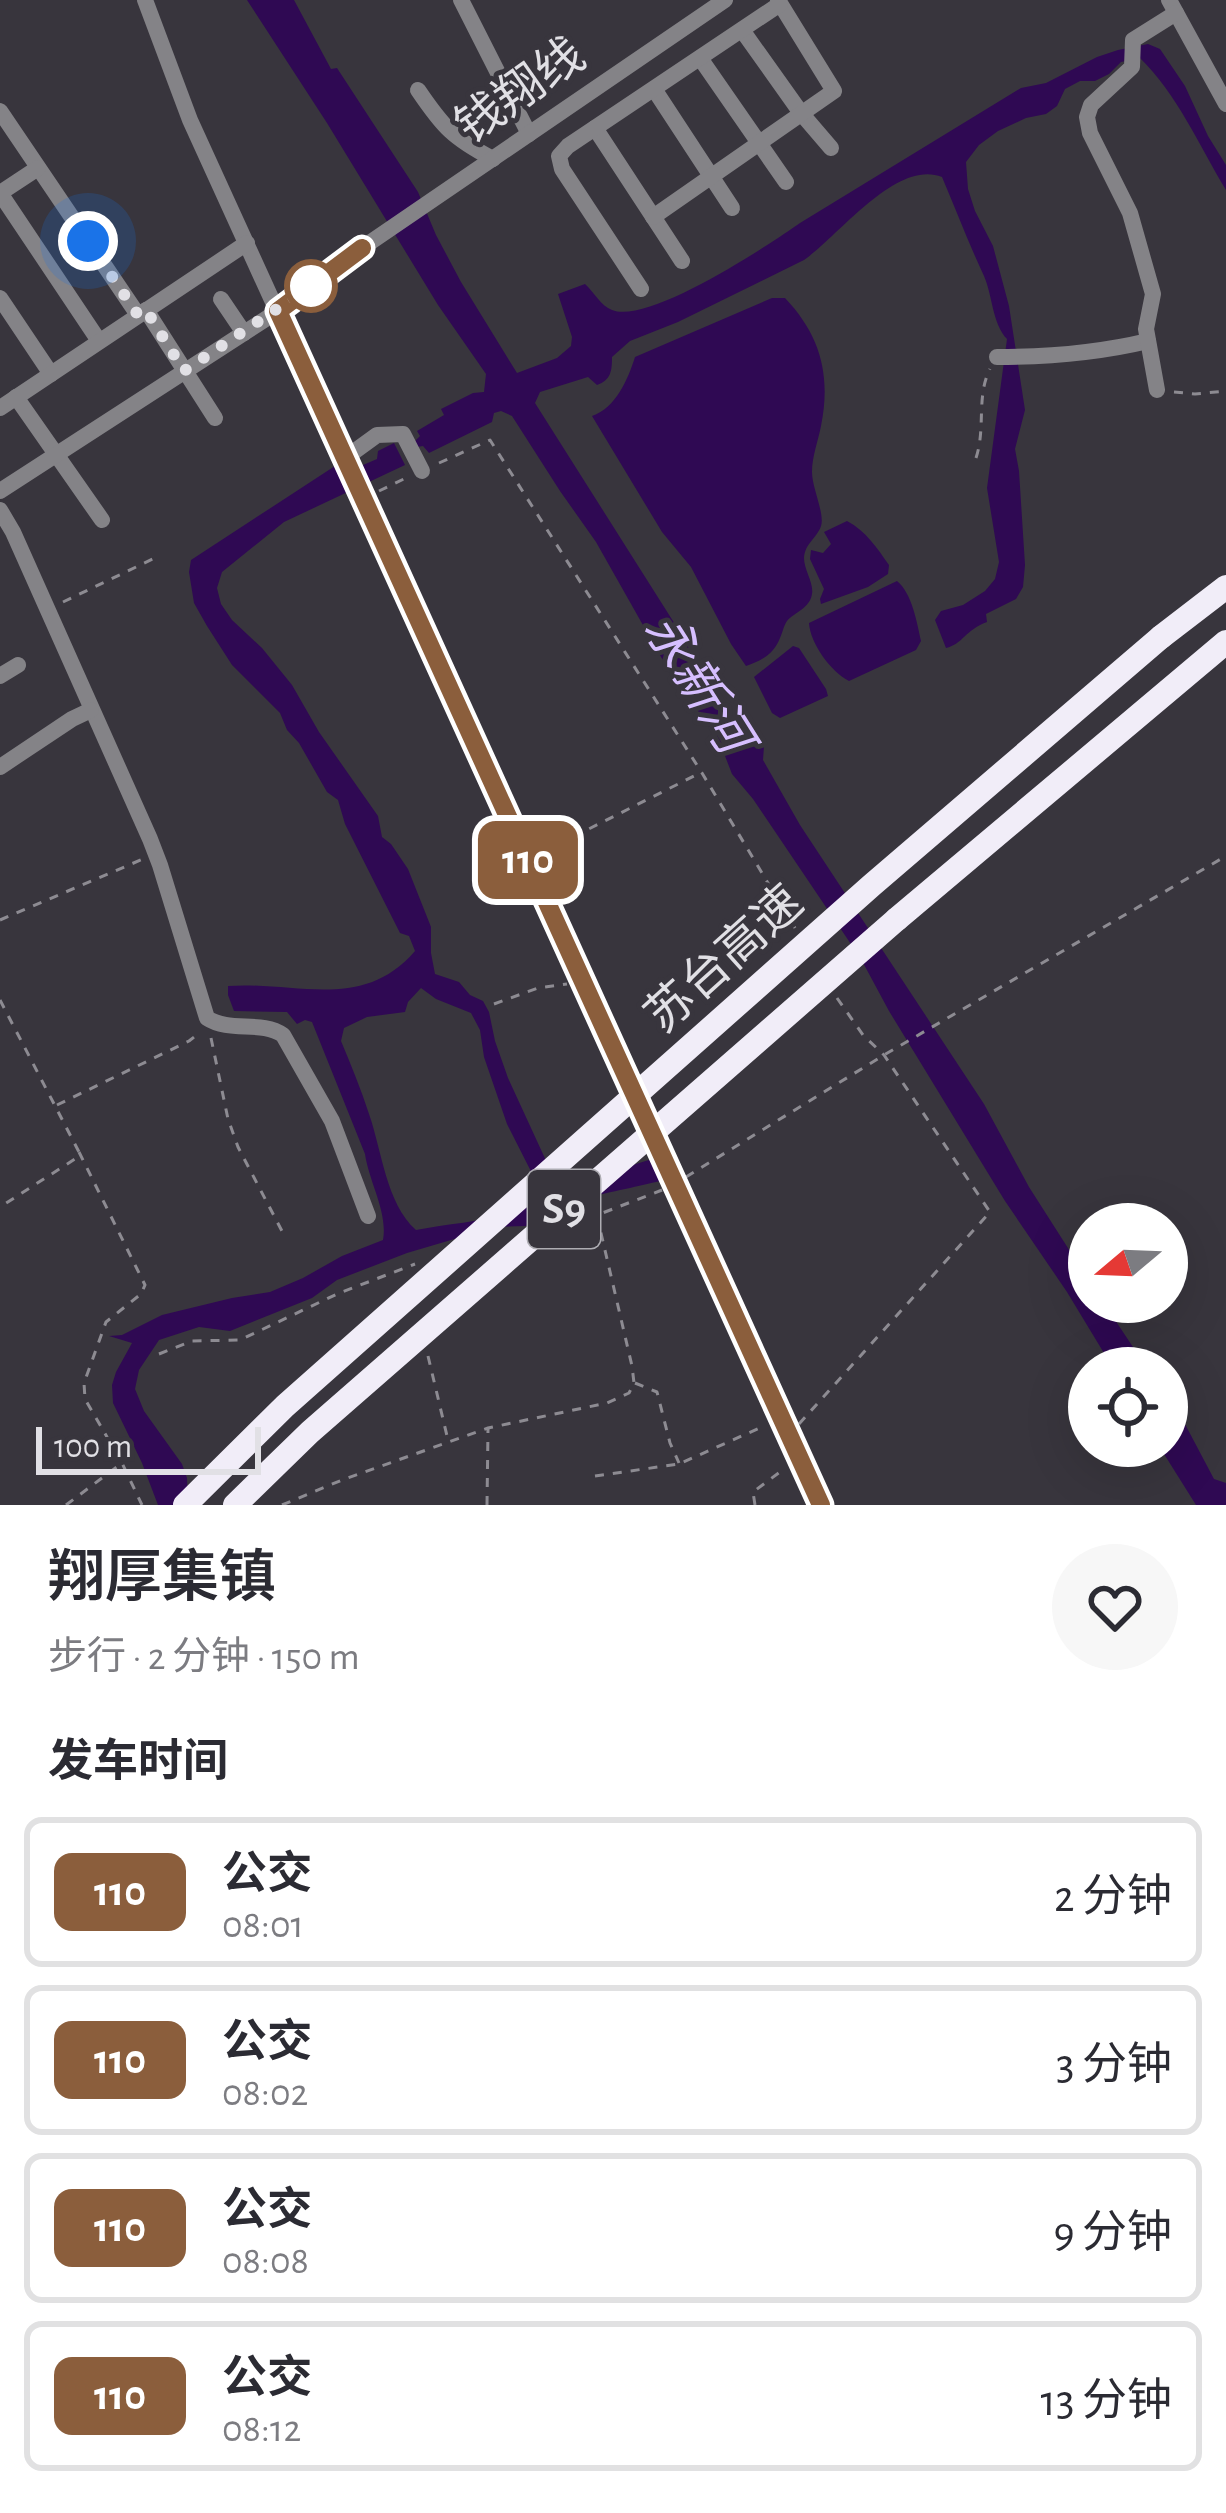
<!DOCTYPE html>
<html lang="zh">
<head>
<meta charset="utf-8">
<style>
  :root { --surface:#fff; --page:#f7f7f7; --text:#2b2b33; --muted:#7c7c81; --line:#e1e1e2 }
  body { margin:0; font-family:"Alegreya Sans","Noto Sans SC",sans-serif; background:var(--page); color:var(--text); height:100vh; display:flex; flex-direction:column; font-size:45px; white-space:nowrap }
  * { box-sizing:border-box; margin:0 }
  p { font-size:39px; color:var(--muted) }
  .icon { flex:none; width:66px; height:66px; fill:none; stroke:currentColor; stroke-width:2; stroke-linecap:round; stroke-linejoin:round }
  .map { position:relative; height:1505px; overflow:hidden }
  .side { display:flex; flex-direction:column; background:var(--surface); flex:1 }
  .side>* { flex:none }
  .badge { padding:0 24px; border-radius:18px; font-size:42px; line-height:78px }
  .needle { width:78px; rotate:251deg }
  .controls { position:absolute; left:1068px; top:1203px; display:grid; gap:24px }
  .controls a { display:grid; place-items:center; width:120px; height:120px; border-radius:50%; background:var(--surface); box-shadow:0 12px 48px #0002; font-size:60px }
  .scale { position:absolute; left:36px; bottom:30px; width:225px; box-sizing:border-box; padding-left:12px; border:6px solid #e1e0e5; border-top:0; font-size:33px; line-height:42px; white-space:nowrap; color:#e1e0e5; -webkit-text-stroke:9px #38353d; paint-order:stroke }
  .you { position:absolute; width:60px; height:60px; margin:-30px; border:9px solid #fff; border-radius:50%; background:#1a73e8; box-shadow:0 0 0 18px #1a73e833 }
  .map>.badge { position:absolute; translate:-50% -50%; box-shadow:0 0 0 6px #fff }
  h2 { padding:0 48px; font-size:45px; line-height:108px }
  .round { display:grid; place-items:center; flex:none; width:126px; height:126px; border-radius:63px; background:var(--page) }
  .head { display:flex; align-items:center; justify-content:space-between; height:204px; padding:0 48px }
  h1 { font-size:57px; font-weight:600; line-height:90px }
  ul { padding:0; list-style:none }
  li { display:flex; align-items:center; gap:36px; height:150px; margin:0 24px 18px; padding:0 24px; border:6px solid var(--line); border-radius:18px }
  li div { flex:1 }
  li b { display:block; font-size:45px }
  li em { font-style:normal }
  li .badge { min-width:132px; font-weight:700; text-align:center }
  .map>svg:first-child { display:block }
</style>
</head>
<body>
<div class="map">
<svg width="1226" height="1505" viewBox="0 0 1226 1505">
  <rect width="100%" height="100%" fill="#38353d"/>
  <g fill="#2f0953" fill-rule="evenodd">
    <path d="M 247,0 L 294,0 L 331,69 L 337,68 L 418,192 L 436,235 L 461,282 L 517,373 L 557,358 L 571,346 L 572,337 L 558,294 L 585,284 C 594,292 601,306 612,310 C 648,325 769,245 800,223 L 1021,88 L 1046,83 L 1097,57 L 1118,50 L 1148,44 L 1160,49 L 1185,86 L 1208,136 L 1226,165 L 1226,190 C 1199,145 1177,94 1140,58 L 1121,62 L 1109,74 L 1095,81 L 1080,81 L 1065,89 L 1057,106 L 1046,114 L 1026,118 L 998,131 L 979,145 L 966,162 L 968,189 L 975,211 L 993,246 L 1009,306 L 1025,410 L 1015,449 L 1019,471 L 1025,565 L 1023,587 L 1016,599 L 986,614 L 987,622 C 965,630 963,644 946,648 L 935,620 L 941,611 L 963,605 L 985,591 L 995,579 L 999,562 L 987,488 L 1007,339 C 992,323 993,297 984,276 C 969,244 956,210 942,177 C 896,159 840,235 804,260 L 678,322 L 630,341 L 612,357 C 612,371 611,380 597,385 L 588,377 L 540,392 L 535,403 L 716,689 L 740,734 L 764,746 L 763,760 L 800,825 L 984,1104 L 1029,1187 L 1089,1281 L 1089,1302 L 1103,1302 L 1147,1368 L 1113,1368 L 1067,1292 L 1005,1201 L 889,1011 L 861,959 L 753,799 L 732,774 L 720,743 L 661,657 L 596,542 L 560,491 L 512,416 L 501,411 L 494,413 L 492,422 L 429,453 L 423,446 L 417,447 L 415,441 L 420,436 L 417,431 L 444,415 L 441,409 L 473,393 L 484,392 L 486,374 L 438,305 L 327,123 Z"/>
    <path d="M 772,298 L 785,298 C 821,336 831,376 821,426 C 818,441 812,457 812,472 C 812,488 825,514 821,526 C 817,538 805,543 804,558 C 804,570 814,583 812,594 C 810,608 795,612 787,621 C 784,625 782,634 780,638 C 774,654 761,661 746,666 L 731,644 L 691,567 L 662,532 L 592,416 C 616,408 628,379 635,357 Z"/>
    <path d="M 394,443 L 405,465 L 284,522 L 222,572 L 217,588 L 221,604 L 232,620 L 262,648 L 292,685 L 319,732 L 378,816 L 382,837 L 391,844 L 408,869 L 431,927 L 431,953 L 435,974 L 459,982 L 470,995 L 483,1001 L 489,1012 L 495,1041 L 508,1078 L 554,1178 L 566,1186 L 652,1159 L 663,1180 C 629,1190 546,1201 526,1226 L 495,1227 L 407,1253 L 337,1280 L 312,1298 L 230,1331 L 199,1327 L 159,1340 L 139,1370 L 135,1389 L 144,1411 L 182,1464 L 187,1478 L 188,1505 L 158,1505 L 142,1463 L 113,1403 L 112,1385 L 116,1372 L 132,1343 L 109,1336 L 122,1335 L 162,1315 L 232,1298 L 270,1292 L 303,1278 L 342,1256 L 383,1240 C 388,1212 369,1182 365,1154 L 312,1022 L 305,1020 L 297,1024 L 287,1012 L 234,1011 L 228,995 L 228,986 C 295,981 363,1012 415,951 L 409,936 L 400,933 L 345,824 L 338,800 L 327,792 L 299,743 L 287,730 L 280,713 L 232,665 L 207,626 L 194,603 L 189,572 L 191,560 L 338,464 L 342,474 L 377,459 L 378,451 ZM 421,988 L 436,999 L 471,1013 L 480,1030 L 484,1057 L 507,1124 L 544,1197 C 507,1222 459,1221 416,1230 C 386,1203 382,1151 369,1114 C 361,1089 351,1065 341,1041 L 344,1028 L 367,1017 L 405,1012 L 408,1002 Z"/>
    <path d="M 847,521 C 866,531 877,548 889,565 L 888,574 L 868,587 L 821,604 L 820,599 L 824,589 L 810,559 L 811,550 L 823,553 L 831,544 L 824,532 Z"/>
    <path d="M 897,581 C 912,593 917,623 921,641 L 916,650 L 849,681 C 831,672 810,643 809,623 Z"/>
    <polygon points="793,646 799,648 826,689 828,696 780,718 772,713 754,677"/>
    <polygon points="1167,1397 1186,1426 1214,1479 1226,1483 1226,1505 1196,1505 1159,1446 1167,1446"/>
  </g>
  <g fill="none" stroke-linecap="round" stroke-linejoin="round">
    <g stroke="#8d8b92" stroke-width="3" stroke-dasharray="9 9" stroke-linecap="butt">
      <polyline points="1174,392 1195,394 1226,391"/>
      <path d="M 976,458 C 986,428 976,396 990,369"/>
      <polyline points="439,463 490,440 702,773 795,928"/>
      <polyline points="379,491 408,477"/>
      <polyline points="63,602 159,556"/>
      <polyline points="541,853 698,774"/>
      <polyline points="0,920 143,859"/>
      <polyline points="0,1000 79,1152 75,1159 0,1207"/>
      <polyline points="494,1004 538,988 567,984"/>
      <polyline points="211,1038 228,1119 238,1147 283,1233"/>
      <polyline points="57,1105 189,1041 198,1034"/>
      <polyline points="79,1152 145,1285 141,1294 106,1322 84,1383 85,1399 122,1463"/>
      <polyline points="686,1177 884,1055 1226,856"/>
      <polyline points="587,1219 662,1190"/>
      <polyline points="159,1354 192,1341 240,1340 337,1294 415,1264"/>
      <polyline points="428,1356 448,1440"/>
      <polyline points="635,1383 657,1392 670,1443 679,1463"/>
      <polyline points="799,1424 990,1212 884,1055 863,1035 837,998"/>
      <polyline points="595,1476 679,1464 764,1426"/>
      <polyline points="66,1505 122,1463 142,1505"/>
      <polyline points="282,1505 342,1480 488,1428 607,1403 629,1393 634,1383 632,1366 597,1216"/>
      <polyline points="487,1505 488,1429"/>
      <polyline points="755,1505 753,1492 784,1469"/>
    </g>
    <g stroke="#848387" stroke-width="16">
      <polyline points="145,0 190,120 821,1505"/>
      <polyline points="461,0 529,134"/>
      <polyline points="1169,0 1226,104"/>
      <polyline points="742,30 801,113 831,148"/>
      <polyline points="700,58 786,182"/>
      <polyline points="654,89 732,208"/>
      <path d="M 418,90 C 443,127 453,138 493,159"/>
      <polyline points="0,111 138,315"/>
      <polyline points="595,128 682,261"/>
      <polyline points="38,168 0,193 99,341"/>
      <polyline points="653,217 834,91 778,0"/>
      <polyline points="641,289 562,169 559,156 568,146 780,4"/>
      <polyline points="0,298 51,374"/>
      <polyline points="221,299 244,333"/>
      <polyline points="146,310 215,418"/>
      <path d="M 997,357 C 1048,357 1098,353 1148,341"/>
      <polyline points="1157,390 1146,329 1153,294 1130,213 1090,133 1087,117 1091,105 1132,67 1133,40 1176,13"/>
      <polyline points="16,397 102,520"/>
      <polyline points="0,408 247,243"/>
      <polyline points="344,459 377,435 403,434 422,471"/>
      <polyline points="0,491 278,311 362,248 725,0"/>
      <path d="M 0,510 L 13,532 L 150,839 L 160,865 L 207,1018 C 230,1033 261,1020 283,1035 L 332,1121 L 368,1216"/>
      <polyline points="0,676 18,665"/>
      <polyline points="0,767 72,719 91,710"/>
    </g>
    <g stroke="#f1edf8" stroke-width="24">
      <polyline points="1161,637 1226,587"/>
      <polyline points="897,919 1226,642"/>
    </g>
    <g stroke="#f1edf8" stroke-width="24">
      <polyline points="185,1505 285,1406 872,885 1161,637"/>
      <polyline points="235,1505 310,1432 897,919"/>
    </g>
  </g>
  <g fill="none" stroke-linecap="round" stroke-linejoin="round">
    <defs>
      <polyline id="line" points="362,248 278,311 821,1505"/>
    </defs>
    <use href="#line" stroke="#fff" stroke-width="27"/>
    <use href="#line" stroke="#8b5e3c" stroke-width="18"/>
    <polyline stroke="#e1e0e5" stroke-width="12" stroke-dasharray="0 21.6" points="88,241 138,315 146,310 184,371 311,286"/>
  </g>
  <circle fill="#fff" stroke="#8b5e3c" stroke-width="6" cx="311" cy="286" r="24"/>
  <g text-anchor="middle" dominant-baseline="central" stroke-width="10" stroke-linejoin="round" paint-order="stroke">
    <rect fill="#38353d" stroke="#aeadb3" stroke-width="3" x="528" y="1170" width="72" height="78" rx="9"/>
    <g font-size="45" font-weight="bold" fill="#e1e0e5">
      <text x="564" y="1209">S9</text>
    </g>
    <g font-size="48" fill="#e1e0e5" stroke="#38353d">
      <text transform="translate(521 92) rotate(-35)">钱翔线</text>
      <text transform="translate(725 960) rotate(-42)">苏台高速</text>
    </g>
    <g font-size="51" font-style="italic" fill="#d6bfff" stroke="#38353d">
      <text transform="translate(697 684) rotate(58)">永新河</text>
    </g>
  </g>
</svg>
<div class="controls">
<a><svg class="needle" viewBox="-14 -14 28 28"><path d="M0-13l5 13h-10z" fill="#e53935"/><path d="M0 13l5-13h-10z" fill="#7c7c81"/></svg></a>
<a><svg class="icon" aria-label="locate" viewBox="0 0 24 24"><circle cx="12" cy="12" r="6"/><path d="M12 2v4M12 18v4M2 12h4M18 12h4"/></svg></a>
</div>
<div class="scale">100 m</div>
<div class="you" style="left:88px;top:241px"></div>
<b class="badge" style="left:528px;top:860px;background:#8b5e3c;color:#fff">110</b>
</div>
<section class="side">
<div class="head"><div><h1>翔厚集镇</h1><p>步行 · 2 分钟 · 150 m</p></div><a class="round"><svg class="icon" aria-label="heart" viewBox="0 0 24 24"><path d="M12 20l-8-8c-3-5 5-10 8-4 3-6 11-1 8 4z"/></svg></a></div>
<h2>发车时间</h2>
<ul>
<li><span class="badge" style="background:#8b5e3c;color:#fff">110</span><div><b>公交</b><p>08:01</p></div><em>2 分钟</em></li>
<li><span class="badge" style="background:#8b5e3c;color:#fff">110</span><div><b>公交</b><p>08:02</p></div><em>3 分钟</em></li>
<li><span class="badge" style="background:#8b5e3c;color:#fff">110</span><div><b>公交</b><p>08:08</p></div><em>9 分钟</em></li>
<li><span class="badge" style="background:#8b5e3c;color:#fff">110</span><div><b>公交</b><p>08:12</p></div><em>13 分钟</em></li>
</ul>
</section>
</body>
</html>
